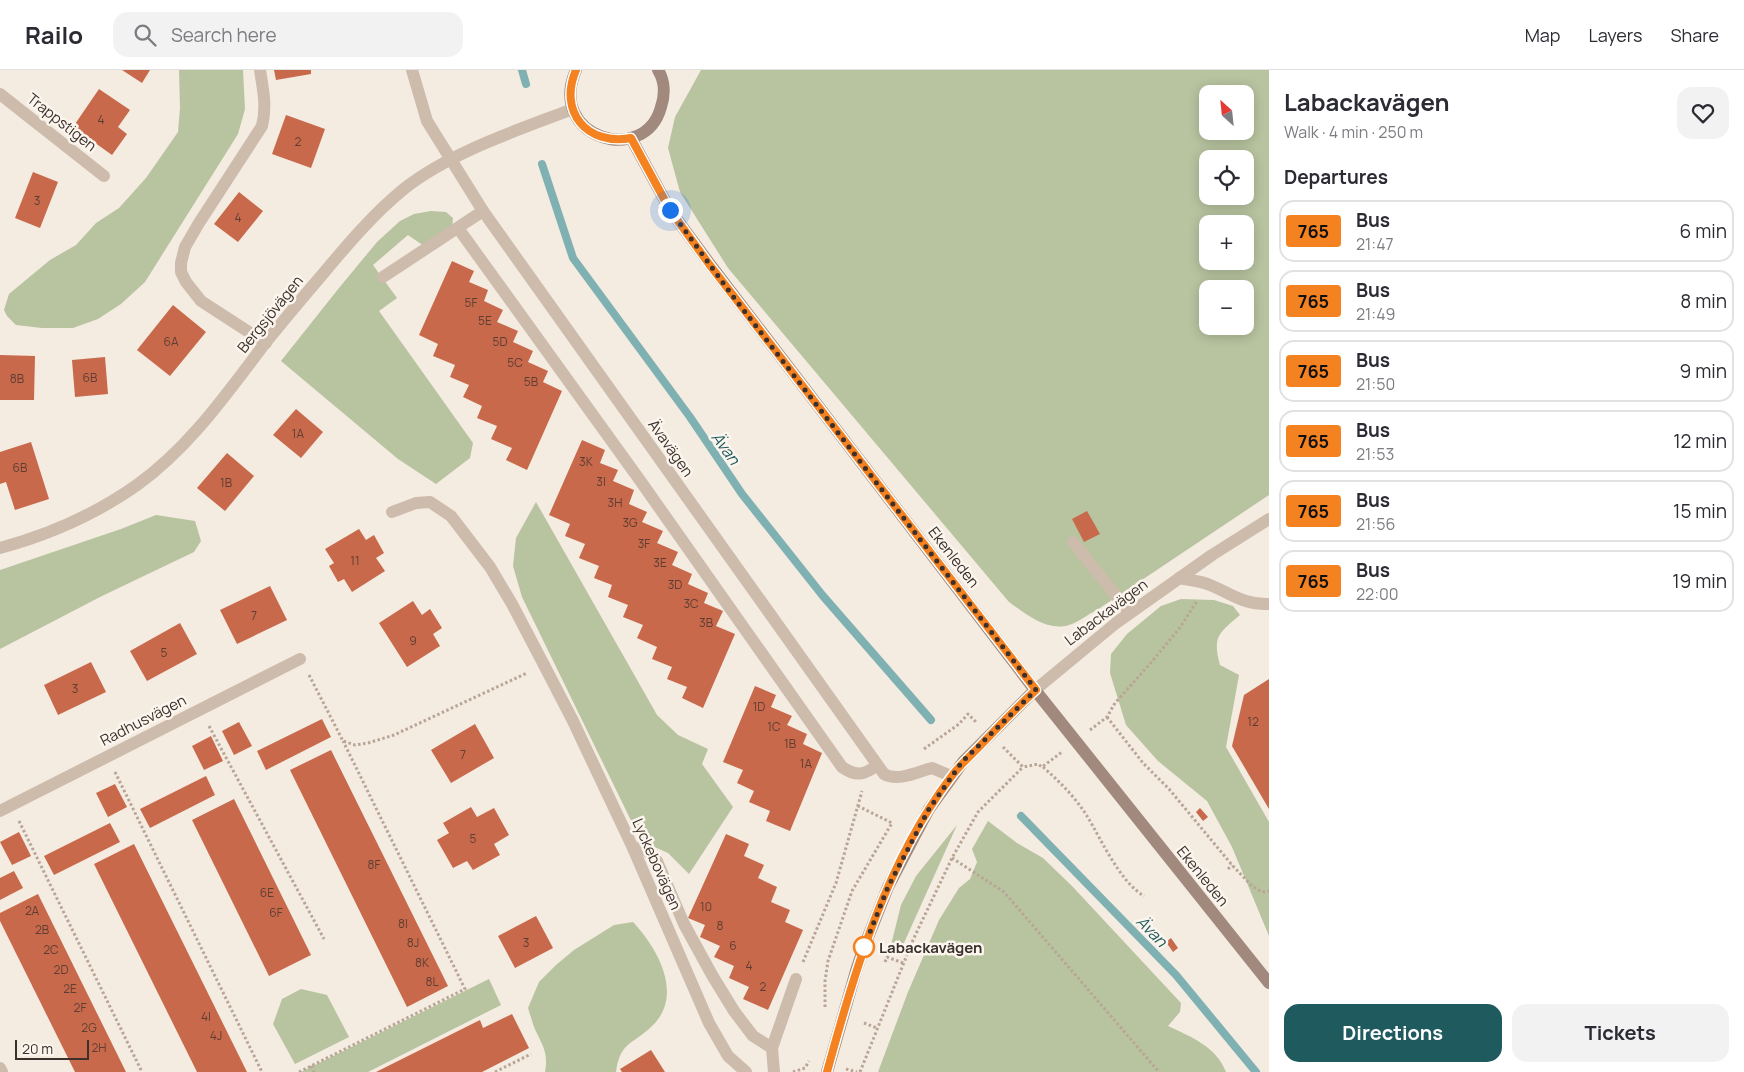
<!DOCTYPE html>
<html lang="en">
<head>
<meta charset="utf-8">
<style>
  :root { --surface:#fff; --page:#f2f2f3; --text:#2b2b33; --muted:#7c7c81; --line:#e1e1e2; --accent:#1f5a5e }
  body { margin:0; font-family:Manrope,sans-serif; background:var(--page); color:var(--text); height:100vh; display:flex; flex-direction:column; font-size:19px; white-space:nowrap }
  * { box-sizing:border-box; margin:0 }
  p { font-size:16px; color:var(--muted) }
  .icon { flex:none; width:28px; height:28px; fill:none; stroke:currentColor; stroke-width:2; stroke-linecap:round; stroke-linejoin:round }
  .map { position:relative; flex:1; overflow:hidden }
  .sheet { display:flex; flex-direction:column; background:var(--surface); width:475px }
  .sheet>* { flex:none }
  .badge { padding:0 10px; border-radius:4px; font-size:18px; line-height:32px }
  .needle { width:32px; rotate:333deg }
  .buttons { position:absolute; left:1199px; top:15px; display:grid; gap:10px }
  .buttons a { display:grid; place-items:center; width:55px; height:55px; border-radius:10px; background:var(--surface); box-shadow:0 2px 12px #0003; font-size:25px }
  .scale { position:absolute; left:15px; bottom:12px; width:74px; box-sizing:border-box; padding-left:5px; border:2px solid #3b302b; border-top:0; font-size:14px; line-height:18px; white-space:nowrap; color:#3b302b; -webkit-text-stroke:4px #fbf5ee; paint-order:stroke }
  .you { position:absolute; width:25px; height:25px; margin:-12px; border:4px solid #fff; border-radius:50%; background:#1a73e8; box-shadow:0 0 0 8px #1a73e833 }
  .map>.badge { position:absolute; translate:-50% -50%; box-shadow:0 0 0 2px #fff }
  h2 { padding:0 15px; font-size:19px; line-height:45px }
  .round { display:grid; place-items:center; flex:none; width:52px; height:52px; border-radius:15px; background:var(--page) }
  .summary { display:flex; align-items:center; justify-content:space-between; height:85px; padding:0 15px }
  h1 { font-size:24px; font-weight:700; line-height:38px }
  .button { display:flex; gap:10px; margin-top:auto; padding:10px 15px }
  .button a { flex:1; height:58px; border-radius:15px; background:var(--accent); color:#fff; font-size:20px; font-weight:700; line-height:58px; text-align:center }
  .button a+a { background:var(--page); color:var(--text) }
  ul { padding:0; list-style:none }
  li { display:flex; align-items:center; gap:15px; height:62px; margin:0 10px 8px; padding:0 5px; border:2px solid var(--line); border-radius:15px }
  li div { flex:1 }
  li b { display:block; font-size:19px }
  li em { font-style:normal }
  li .badge { min-width:55px; font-weight:700; text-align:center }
  header { display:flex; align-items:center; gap:30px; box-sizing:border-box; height:70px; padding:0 25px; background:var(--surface); border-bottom:1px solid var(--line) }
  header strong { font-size:24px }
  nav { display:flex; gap:28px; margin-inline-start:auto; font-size:18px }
  .search { width:350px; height:45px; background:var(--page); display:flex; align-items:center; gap:12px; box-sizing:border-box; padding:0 18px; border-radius:15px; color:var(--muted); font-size:19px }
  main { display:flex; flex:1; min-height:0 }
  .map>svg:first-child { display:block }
</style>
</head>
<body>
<header>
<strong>Railo</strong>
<div class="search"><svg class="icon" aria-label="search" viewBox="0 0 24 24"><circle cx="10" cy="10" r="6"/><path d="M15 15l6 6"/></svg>Search here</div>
<nav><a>Map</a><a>Layers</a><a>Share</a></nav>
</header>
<main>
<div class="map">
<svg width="1269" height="1002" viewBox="0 0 1269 1002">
  <rect width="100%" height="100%" fill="#f4ebe1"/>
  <g fill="#b8c4a0" fill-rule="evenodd">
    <polygon points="179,0 243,0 245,39 238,64 145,212 121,234 98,249 73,258 42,258 16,255 7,246 4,240 9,224 50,190 76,175 96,153 119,138 146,108 178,62 180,38"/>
    <path d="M 701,0 L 1269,0 L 1269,425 L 1097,540 C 1088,544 1079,552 1069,555 C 1047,562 1026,544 1009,532 L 728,198 L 680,122 L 668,78 L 675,47 ZM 1208,24 L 1245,24 L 1245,61 L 1208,61 ZM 1208,89 L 1245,89 L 1245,126 L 1208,126 ZM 1208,154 L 1245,154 L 1245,191 L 1208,191 ZM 1208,219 L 1245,219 L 1245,256 L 1208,256 Z"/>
    <polygon points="431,141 446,142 453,148 452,159 424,176 408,165 373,195 397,228 379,241 473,373 470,388 436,414 398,389 281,291 339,218 377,172 400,151 414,144"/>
    <polygon points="536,432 657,645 678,665 708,679 702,694 733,737 689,804 668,783 641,771 522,527 513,496 516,468"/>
    <polygon points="156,445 195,451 201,471 194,482 102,526 0,579 0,500 121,459"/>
    <path d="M 1181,529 L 1214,530 L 1233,536 L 1240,545 C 1219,563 1212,566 1220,595 L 1239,605 L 1226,677 L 1269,752 L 1269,866 L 1232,777 L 1207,731 L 1158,691 L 1126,655 L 1110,603 L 1111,584 L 1127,564 L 1161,536 Z"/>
    <path d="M 988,751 L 1017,773 L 1043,788 L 1072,816 L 1181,933 L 1180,942 L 1168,956 C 1191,967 1216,976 1226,1002 L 878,1002 L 908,922 L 939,850 L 959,818 L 970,809 L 977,792 L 972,779 Z"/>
    <polygon points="957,755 899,884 889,883 901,835 916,806"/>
    <path d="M 633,852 C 659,880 685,927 650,958 C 631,975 620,973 616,1002 L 545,1002 C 549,982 541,973 534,957 C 532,951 530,944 528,938 L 539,912 L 556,895 L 574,880 L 614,855 Z"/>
    <polygon points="489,909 501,935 368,1002 301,1002"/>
    <polygon points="301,919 327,925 349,967 295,994 273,954 282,929"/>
  </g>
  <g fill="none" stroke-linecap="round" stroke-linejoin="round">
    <g stroke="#7fb0b2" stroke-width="8">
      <polyline points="522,0 526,14"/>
      <polyline points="542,94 573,188 690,347 742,424 823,526 931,650"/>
      <polyline points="1021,746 1176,905 1256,1002"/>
    </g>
  </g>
  <g fill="#c8694b">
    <polygon points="122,0 150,0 142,13"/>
    <polygon points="274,0 311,0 311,4 276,10"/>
    <polygon points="99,19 130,40 118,57 127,64 112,85 73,57"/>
    <polygon points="286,45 325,59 311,98 272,84"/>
    <polygon points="33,102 58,112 40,158 15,148"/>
    <polygon points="239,122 263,141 238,172 214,154"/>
    <polygon points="452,191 474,201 469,212 488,220 484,231 503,240 497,252 518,261 513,272 533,281 528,292 548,301 543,312 562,321 527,400 506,390 512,378 491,369 497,356 477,348 482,336 463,327 469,315 450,307 455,295 433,286 438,274 419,265"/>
    <polygon points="173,235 206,262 170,306 137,280"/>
    <polygon points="0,285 35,286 34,330 0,330"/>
    <polygon points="105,287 108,324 75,327 72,290"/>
    <polygon points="296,339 323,362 301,388 273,365"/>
    <polygon points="582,370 605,380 600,393 618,400 613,411 634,420 629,434 647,442 642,452 663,461 657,473 678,482 672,495 692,504 688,514 708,523 704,533 723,541 716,556 735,564 703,638 682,628 687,617 667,609 672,597 652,589 657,577 637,568 643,555 623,547 628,535 608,527 612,515 594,508 599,496 579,488 585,474 565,466 570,454 549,445"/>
    <polygon points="31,372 49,429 15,440 6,412 0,414 0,382"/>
    <polygon points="227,383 254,406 225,441 197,418"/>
    <polygon points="1087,441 1100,464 1084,472 1072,449"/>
    <polygon points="359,459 366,470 374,465 384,483 376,488 385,501 352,522 344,509 338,512 329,496 334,493 325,479"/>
    <polygon points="270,516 287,550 237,574 220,540"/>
    <polygon points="413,531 422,545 430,539 442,558 433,564 440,576 407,597 379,553"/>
    <polygon points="180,553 197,584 147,611 130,581"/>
    <polygon points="91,592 106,622 58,645 44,615"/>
    <polygon points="1269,609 1269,739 1232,676 1244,625"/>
    <polygon points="755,616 776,625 771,637 792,646 787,655 807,664 803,674 822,683 790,761 766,751 770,741 749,732 754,721 737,713 743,700 723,692"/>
    <polygon points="322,649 331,667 266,700 257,681"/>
    <polygon points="239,652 252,676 234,685 222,661"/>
    <polygon points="475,654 494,688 451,713 431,680"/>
    <polygon points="211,666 223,691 204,700 192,676"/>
    <polygon points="331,680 448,916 407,937 290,700"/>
    <polygon points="206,706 215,725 150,758 140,739"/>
    <polygon points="115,714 127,737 108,747 96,723"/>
    <polygon points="234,729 311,885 269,906 192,750"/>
    <polygon points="471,737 477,747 494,738 509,765 494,774 500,785 473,800 467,791 453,798 437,770 449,763 443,753"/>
    <polygon points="1200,738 1208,747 1203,751 1196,742"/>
    <polygon points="110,753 120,772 54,805 44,786"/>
    <polygon points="19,762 31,786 12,795 0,772"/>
    <polygon points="726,764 749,774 744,786 764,795 758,808 777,817 771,832 790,840 785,852 803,860 768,940 743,929 749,917 729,908 734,896 714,887 720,876 700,867 705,855 688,848"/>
    <polygon points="134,774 247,1002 197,1002 94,794"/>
    <polygon points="14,801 23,818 0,830 0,808"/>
    <polygon points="38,824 126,1002 75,1002 0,851 0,843"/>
    <polygon points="536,846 553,878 515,898 498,866"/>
    <polygon points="1171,868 1178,878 1173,882 1166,872"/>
    <polygon points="512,944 529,978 482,1002 376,1002 480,950 483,958"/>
    <polygon points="651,980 665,1002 622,1002 620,999"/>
  </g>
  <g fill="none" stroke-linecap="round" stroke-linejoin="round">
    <g stroke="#b9a596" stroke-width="3" stroke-dasharray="2.5 2.5" stroke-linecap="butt">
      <polyline points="309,605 343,671 355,675 368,673 394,665 527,603"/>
      <polyline points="1107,647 1143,693 1169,719 1232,795 1252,816 1262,822 1269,821"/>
      <polyline points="209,656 324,869"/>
      <polyline points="1090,660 1107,647 1115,633 1148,596 1179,559 1197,531"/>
      <polyline points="1003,677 1023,697 1038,694 1042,697 1062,682"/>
      <polyline points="924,679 959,654 968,644 976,652"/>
      <path d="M 1043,697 C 1060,712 1075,727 1087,746 C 1101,769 1120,812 1144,826"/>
      <polyline points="115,702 262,1002"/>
      <polyline points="19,751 142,1002"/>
      <polyline points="952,788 1004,822 1159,1002"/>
      <polyline points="1228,799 1232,795"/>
      <polyline points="803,892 836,813 862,721"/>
      <polyline points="885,892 887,887 903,893"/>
      <polyline points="825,937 825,911 828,891 852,821 892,753 858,736"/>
      <polyline points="864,953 877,958"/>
      <polyline points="311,996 314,1002"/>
      <polyline points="846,999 857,1002"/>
      <polyline points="299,1002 465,919 343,671"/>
      <polyline points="495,1002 531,984"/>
      <polyline points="793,1002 805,998 809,991"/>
      <polyline points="860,1002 913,870 952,788 978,742 1023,697"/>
    </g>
    <g stroke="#cdbbac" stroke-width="12">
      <path d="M 260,0 C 263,20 267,36 262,56 L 199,153 L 185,177 L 181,193 L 181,202 L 186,212 L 201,231 L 266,273"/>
      <polyline points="0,24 104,106"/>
      <path d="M 458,158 L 639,409 L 842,697 C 856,707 865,705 877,695"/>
      <polyline points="383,207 483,141"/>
      <polyline points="392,442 416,433 430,432 451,446 490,497 512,534 544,595"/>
      <polyline points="1073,472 1130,543"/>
      <path d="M 1179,508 C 1189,510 1201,511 1210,515 C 1232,524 1244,535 1269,534"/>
      <polyline points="633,778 646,780 657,791 684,854 712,905 734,941 753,966 772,978 774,1002"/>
      <polyline points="772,978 796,909"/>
    </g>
    <g stroke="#cdbbac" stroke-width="12">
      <path d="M 412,0 L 427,51 L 483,141 L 884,704 C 898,712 917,702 932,698 L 951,706"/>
      <path d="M 0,478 C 48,465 96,444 137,415 C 190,377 227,323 266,272 C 284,250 303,227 322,205 C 347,175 374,143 405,118 C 451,82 518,60 573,39"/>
      <polyline points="544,595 573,651 633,778 709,953 728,986 746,1002"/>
      <polyline points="1035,620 1116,553 1212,485 1269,449"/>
      <polyline points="0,741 300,589"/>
      <polyline points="0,998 2,1002"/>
    </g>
    <g stroke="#a18a7d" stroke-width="12">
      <path d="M 576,0 C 546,68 645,97 661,37 C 665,25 665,11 658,0"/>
      <polyline points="631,68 670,140 709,193 1035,620 1269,913"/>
      <polyline points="827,1002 856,901 864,877 888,817 913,769 929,739 963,692 1035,620"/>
    </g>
  </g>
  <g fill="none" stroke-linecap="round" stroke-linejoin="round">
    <defs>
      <path id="line" d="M 576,0 C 558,42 587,76 631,68 L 670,140 L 709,194 L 1036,620 C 1015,639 996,659 977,679 C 968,688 959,696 951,707 C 886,793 855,899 827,1002"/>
    </defs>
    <use href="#line" stroke="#fff" stroke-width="11"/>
    <use href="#line" stroke="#f58220" stroke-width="8"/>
    <polyline stroke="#3b302b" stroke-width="5" stroke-dasharray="0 9" points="670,140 732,225 1036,620 962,692 929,739 888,817 864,877"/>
  </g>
  <circle fill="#fff" stroke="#f58220" stroke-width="2.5" cx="864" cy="877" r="10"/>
  <g text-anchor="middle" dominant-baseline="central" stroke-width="5" stroke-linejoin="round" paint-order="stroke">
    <g font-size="12" fill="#5e3e33">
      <text x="101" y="49">4</text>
      <text x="298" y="71">2</text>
      <text x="37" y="130">3</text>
      <text x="238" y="147">4</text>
      <text x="471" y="232">5F</text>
      <text x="485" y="250">5E</text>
      <text x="171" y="271">6A</text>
      <text x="500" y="271">5D</text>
      <text x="515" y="292">5C</text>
      <text x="90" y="307">6B</text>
      <text x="17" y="308">8B</text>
      <text x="531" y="311">5B</text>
      <text x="298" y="363">1A</text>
      <text x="586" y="391">3K</text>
      <text x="20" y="397">6B</text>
      <text x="601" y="411">3I</text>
      <text x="226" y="412">1B</text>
      <text x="615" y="432">3H</text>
      <text x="630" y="452">3G</text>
      <text x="644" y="473">3F</text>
      <text x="355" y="490">11</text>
      <text x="660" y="492">3E</text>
      <text x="675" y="514">3D</text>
      <text x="691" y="533">3C</text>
      <text x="254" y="545">7</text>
      <text x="706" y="552">3B</text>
      <text x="413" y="570">9</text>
      <text x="164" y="582">5</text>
      <text x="75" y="618">3</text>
      <text x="759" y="636">1D</text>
      <text x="1253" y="651">12</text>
      <text x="774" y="656">1C</text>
      <text x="790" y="673">1B</text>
      <text x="463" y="684">7</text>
      <text x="806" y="693">1A</text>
      <text x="473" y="768">5</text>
      <text x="374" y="794">8F</text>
      <text x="267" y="822">6E</text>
      <text x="706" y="836">10</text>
      <text x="32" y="840">2A</text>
      <text x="276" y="842">6F</text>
      <text x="403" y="853">8I</text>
      <text x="720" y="855">8</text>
      <text x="42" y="859">2B</text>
      <text x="413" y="872">8J</text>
      <text x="526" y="872">3</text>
      <text x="733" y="875">6</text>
      <text x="51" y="879">2C</text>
      <text x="422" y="892">8K</text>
      <text x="749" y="895">4</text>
      <text x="61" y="899">2D</text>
      <text x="432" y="911">8L</text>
      <text x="763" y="916">2</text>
      <text x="70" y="918">2E</text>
      <text x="80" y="937">2F</text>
      <text x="206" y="946">4I</text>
      <text x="89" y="957">2G</text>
      <text x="216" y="965">4J</text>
      <text x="99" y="977">2H</text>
    </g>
    <g font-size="15" fill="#3b302b" stroke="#fbf5ee">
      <text transform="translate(62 52) rotate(38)">Trappstigen</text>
      <text transform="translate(270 244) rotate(-51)">Bergsjövägen</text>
      <text transform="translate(671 378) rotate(55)">Ävavägen</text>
      <text transform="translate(954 487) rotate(52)">Ekenleden</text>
      <text transform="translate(1106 542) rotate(-37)">Labackavägen</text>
      <text transform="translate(143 650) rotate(-27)">Radhusvägen</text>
      <text transform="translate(657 794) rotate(66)">Lyckebovägen</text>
      <text transform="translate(1203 806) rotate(51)">Ekenleden</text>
    </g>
    <g font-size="15" font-weight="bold" fill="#3b302b" stroke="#fbf5ee" text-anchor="start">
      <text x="879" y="877">Labackavägen</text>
    </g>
    <g font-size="16" font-style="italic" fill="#1f5a5e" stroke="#fbf5ee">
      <text transform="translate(726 378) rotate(54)">Ävan</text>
      <text transform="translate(1152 861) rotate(46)">Ävan</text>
    </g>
  </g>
</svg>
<div class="buttons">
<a><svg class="needle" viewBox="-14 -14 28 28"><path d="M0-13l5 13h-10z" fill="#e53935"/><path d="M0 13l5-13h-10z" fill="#7c7c81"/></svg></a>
<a><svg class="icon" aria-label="locate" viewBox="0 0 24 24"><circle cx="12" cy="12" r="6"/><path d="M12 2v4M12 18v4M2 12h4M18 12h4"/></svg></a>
<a>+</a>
<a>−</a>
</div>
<div class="scale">20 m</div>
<div class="you" style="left:670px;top:140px"></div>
</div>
<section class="sheet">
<div class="summary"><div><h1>Labackavägen</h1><p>Walk · 4 min · 250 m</p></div><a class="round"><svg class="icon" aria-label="heart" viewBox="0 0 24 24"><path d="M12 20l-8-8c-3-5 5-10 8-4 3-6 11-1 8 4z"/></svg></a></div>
<h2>Departures</h2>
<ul>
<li><span class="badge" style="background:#f58220;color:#111">765</span><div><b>Bus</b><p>21:47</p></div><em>6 min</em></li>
<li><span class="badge" style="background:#f58220;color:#111">765</span><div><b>Bus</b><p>21:49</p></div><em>8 min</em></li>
<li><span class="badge" style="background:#f58220;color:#111">765</span><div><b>Bus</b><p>21:50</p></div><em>9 min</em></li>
<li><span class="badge" style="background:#f58220;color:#111">765</span><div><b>Bus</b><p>21:53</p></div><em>12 min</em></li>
<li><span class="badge" style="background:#f58220;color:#111">765</span><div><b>Bus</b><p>21:56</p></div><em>15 min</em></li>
<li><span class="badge" style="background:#f58220;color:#111">765</span><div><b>Bus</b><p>22:00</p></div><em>19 min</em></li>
</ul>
<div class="button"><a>Directions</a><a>Tickets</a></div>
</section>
</main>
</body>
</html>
